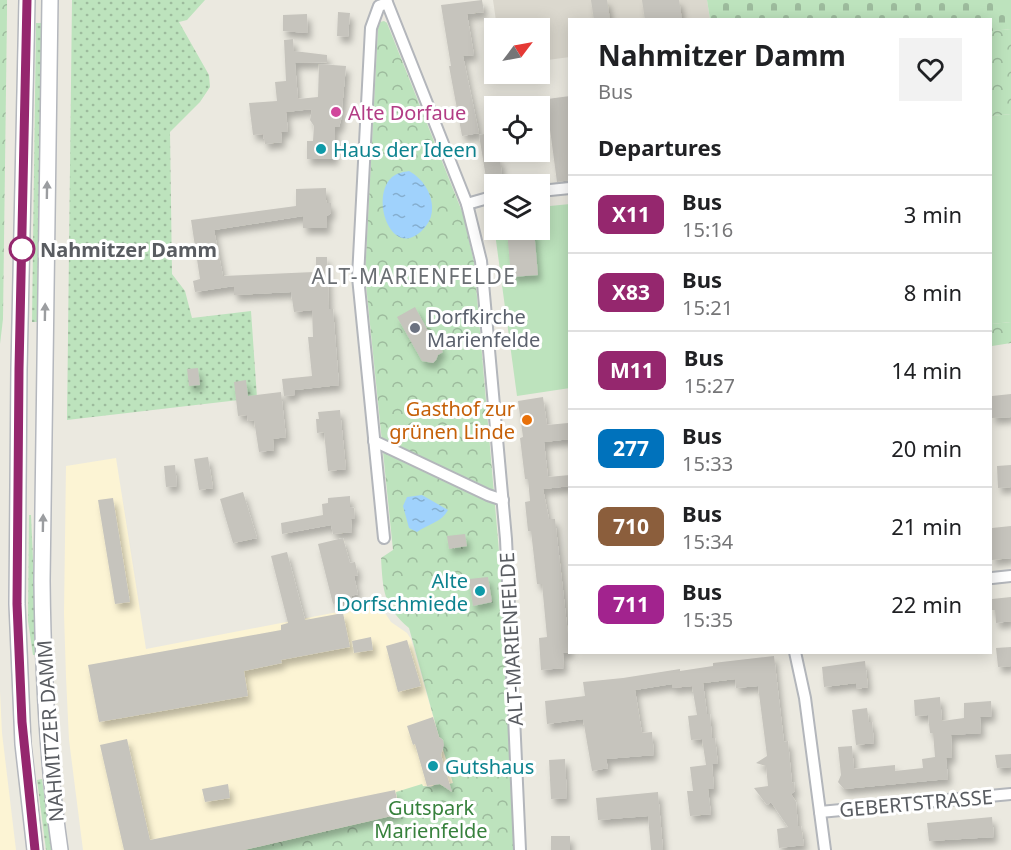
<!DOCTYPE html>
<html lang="en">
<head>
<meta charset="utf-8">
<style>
  :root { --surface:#fff; --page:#f2f2f2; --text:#202124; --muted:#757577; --line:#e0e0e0 }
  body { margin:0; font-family:"Noto Sans",sans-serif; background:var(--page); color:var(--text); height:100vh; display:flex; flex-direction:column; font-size:22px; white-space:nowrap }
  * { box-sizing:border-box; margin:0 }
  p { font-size:20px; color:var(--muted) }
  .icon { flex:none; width:33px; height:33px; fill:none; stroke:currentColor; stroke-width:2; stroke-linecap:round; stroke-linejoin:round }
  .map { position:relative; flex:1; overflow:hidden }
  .panel { position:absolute; left:568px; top:18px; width:424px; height:636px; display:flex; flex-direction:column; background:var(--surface); border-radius:0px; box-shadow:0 3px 15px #0003 }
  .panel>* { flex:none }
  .badge { padding:0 12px; border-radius:9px; font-size:21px; line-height:39px }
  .needle { width:39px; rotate:58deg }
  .tools { position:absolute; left:484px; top:18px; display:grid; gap:12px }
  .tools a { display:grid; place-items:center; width:66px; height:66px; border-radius:0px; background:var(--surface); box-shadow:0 3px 15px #0003; font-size:30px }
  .map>.badge { position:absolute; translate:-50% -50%; box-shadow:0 0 0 3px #fff }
  h2 { padding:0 30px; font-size:22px; line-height:54px }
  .round { display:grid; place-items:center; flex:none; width:63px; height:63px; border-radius:0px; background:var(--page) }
  .overview { display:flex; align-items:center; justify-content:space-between; height:102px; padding:0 30px }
  h1 { font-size:28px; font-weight:700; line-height:45px }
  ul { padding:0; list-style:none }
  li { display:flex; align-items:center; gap:18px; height:78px; padding:0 30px; border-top:2px solid var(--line) }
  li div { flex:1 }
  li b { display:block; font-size:22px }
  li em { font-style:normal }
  li .badge { min-width:66px; font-weight:700; text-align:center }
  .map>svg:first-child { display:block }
</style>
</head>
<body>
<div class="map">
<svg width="1011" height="850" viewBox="0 0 1011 850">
  <defs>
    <pattern id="grass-dots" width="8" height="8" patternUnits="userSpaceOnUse" patternTransform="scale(1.5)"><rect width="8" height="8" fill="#bde3bd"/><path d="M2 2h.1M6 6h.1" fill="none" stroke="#9dbb9d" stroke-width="1.8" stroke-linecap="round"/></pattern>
    <pattern id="forest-crowns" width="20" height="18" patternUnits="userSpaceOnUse" patternTransform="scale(1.5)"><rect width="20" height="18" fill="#bde3bd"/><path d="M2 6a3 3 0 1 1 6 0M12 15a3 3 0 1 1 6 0" fill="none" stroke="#9dbb9d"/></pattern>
    <pattern id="cemetery-stones" width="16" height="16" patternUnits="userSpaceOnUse" patternTransform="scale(1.5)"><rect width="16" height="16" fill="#bde3bd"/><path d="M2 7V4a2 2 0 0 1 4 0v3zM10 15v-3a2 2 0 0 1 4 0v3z" fill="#9dbb9d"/></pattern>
    <pattern id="water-ripples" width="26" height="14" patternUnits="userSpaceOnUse" patternTransform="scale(1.5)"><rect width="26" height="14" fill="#a0d2fc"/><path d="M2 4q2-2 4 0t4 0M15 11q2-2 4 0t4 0" fill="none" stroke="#85aecf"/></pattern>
    <filter id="shadow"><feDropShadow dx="3.5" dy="6" stdDeviation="3" flood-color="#0004"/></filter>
  </defs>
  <rect width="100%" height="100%" fill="#ebe9e0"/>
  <g fill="#fcf4d4">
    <polygon points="116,458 146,649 379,604 391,622 407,633 411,639 439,737 443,740 444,745 443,749 453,783 442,786 426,786 396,793 401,814 244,850 83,850 69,740 66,677 64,614 66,466"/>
    <polygon points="0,691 2,733 16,850 0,850"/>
  </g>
  <polygon fill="#dbd8ce" points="493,0 707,0 710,19 570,20 570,57 540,61 540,28 497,28"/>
  <g fill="url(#grass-dots)">
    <polygon points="72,0 205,0 187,20 179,22 209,75 210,87 200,102 170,132 172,274 185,291 192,318 251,311 257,398 67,420"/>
    <polygon points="36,23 42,23 37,322 32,322"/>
    <polygon points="29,515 31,515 34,581 35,655 33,655 28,621"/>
    <polygon points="42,779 52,850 46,850 37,780"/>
  </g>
  <g fill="url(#forest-crowns)">
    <polygon points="0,0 7,0 7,13 3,319 0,344"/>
    <path d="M 384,21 L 387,23 L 463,214 L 474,262 L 500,563 L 514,850 L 244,850 L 400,814 L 396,792 L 422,784 L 423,786 L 431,787 L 438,783 L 443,786 L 453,783 L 443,749 L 443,740 L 439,737 L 409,628 C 383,606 383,590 381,558 L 393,550 L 365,275 L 378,28 L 380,22 Z"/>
    <polygon points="1011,29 1011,114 992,116 992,31"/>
    <polygon points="1011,322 1011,343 992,346 992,324"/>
  </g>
  <polygon fill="url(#cemetery-stones)" points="707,0 1011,0 1011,29 992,31 992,20 710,19"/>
  <g fill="#bde3bd">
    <polygon points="1011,114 1011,322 992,324 992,116"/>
    <polygon points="570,204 570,388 517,396 492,211 495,211 495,230 540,230 540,207"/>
  </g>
  <g fill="url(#water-ripples)">
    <path d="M 409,171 C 428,181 440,208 426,226 C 394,266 368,199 392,177 C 397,173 403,172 409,171 Z"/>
    <path d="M 422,495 L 448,510 C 442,522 428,524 417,532 L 409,528 L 403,506 L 407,497 Z"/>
  </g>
  <g fill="#c6c4bd" filter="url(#shadow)">
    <polygon points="482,0 484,12 467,14 474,55 463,56 479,133 462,136 449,66 451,66 441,5"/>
    <polygon points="591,0 607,0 610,20 594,20"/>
    <polygon points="642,0 679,0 682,20 645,20"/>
    <polygon points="338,12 350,13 348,37 337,36"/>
    <polygon points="307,14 308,33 283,31 283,15"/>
    <polygon points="293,39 294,51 327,55 327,62 295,63 298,99 318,97 319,64 346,66 341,120 339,127 335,127 335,159 307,159 307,141 313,141 314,126 310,120 312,109 286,112 288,132 281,132 282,142 265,144 263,134 253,135 249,103 277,101 275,82 286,81 284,40"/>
    <polygon points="570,96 570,180 557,182 549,122 540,123 540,100"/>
    <polygon points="495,132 495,160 500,159 503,184 487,184 479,135"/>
    <polygon points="326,188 326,200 327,203 331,203 331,213 327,216 327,228 303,228 303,216 214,230 223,276 314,272 314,268 316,267 316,257 327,257 329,309 333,309 339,385 295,390 295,395 284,396 282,379 312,376 308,337 313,337 312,310 294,312 291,292 234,295 234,286 195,292 193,281 200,279 191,220 296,206 296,189"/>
    <polygon points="507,230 534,230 538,275 511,277"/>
    <polygon points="415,307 433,340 436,338 443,352 438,355 436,360 433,363 422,361 397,317"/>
    <polygon points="198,368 200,385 189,386 187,369"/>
    <polygon points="246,380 248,396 281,392 286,437 273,439 274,450 259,452 254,420 248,421 247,415 238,416 234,382"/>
    <polygon points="1011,394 1011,417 992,418 992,396"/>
    <polygon points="543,397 547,425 568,423 570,436 570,439 544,442 548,477 570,475 570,486 543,489 549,519 555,519 570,652 563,653 564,668 541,670 539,638 547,637 542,584 537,584 531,531 528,531 525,502 530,501 528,479 525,479 520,438 523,437 518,401"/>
    <polygon points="340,410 346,469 328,471 324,432 317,433 316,419 319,419 318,412"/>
    <polygon points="208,457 213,488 199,490 194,459"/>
    <polygon points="175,465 177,486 166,487 164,466"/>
    <polygon points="1011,465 1011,487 998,488 997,466"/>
    <polygon points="243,492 257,538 233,543 220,499"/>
    <polygon points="350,496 350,507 354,508 355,519 351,519 352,532 333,534 331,525 282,534 281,523 323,515 322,504 328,503 328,498"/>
    <polygon points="113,498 130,602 115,604 98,500"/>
    <polygon points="1011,526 1011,558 992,560 992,528"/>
    <polygon points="465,534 467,546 449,549 447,536"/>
    <polygon points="343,538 350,563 355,562 358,575 354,576 358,594 351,596 352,600 333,604 318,544"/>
    <polygon points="287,552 305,620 343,613 350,647 281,660 282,663 244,671 248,696 99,722 88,665 281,630 281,625 288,623 271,556"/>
    <polygon points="488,577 492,602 473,606 469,579"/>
    <polygon points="1011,597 1011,621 996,623 995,610 992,610 992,599"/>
    <polygon points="371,637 373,650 354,653 352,641"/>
    <polygon points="407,640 421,686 398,692 386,646"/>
    <polygon points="1011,647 1011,666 998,667 996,648"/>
    <polygon points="774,656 784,742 788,741 792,783 794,782 795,791 791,794 796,802 798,826 801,826 804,845 779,848 777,829 788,827 771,802 767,805 754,788 768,786 766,766 756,763 767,756 758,686 736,688 735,679 703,683 707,714 710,714 712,738 715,738 718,764 712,764 714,789 708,789 711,814 690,816 687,791 693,791 690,767 706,765 702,739 691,740 688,716 697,715 692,686 672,688 672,684 635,690 642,733 652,732 654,755 606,759 608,768 592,771 583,719 547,724 545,701 585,696 583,682 623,678 680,669 680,671 713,666 713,663"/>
    <polygon points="865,661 868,687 856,689 856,683 824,687 822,667"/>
    <polygon points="940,697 942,721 964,718 964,703 991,701 992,716 980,717 981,733 951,735 952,758 946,758 948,779 844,789 838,782 841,775 838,747 852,746 854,769 895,765 895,771 923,768 922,759 935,757 933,733 930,733 928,715 915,716 914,700"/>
    <polygon points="867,708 869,722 872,722 874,743 856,745 852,710"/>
    <polygon points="433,717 439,737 443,740 444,745 441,755 452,792 440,784 427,786 415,744 413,745 407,726"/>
    <polygon points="127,739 150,840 395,790 400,814 244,850 124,850 100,745"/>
    <polygon points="1011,754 1011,767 997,768 995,755"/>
    <polygon points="565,759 567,798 551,799 549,760"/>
    <polygon points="228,784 230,798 205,802 202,789"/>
    <polygon points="658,792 663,850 651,850 648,816 598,820 596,798"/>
    <polygon points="992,817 994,837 929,841 927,823"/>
    <rect x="551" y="836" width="19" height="14"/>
  </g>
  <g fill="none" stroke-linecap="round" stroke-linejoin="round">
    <defs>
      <g id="minor">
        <polyline points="386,0 467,204 481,261 506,539 520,850"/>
        <polyline points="540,191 570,188"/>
        <polyline points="467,204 495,196"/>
        <polyline points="374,441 488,495 503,500"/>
        <polyline points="384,538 358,277 371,28 379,6 387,3"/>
        <polyline points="992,578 1011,576"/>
        <polyline points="795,652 805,698 825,850"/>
        <polyline points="820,812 1011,794"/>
      </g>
      <g id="secondary">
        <polyline points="27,0 19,369 17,604 23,744 35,850"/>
        <path d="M 50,0 L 42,581 C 43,671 47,761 60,850"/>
      </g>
    </defs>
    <use href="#minor" stroke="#b3b6bb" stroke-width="14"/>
    <use href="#secondary" stroke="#b4b7bd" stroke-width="18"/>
    <use href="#minor" stroke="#fff" stroke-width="10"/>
    <use href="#secondary" stroke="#fff" stroke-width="15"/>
  </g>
  <defs><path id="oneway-solid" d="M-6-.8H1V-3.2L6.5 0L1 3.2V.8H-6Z" transform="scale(1.5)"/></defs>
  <g fill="#9b9da0">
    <use href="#oneway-solid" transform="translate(47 190) rotate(-89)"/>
    <use href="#oneway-solid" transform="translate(45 312) rotate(-89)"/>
    <use href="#oneway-solid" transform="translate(43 523) rotate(-89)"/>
  </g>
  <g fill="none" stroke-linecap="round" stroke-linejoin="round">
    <defs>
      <polyline id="line" points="27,0 19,369 17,604 22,722 35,850"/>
    </defs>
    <use href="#line" stroke="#fff" stroke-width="14"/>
    <use href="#line" stroke="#95276e" stroke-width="9"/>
  </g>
  <circle fill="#d1479c" stroke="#fff" stroke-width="2" cx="336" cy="112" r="6"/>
  <g fill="#0f9aa8" stroke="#fff" stroke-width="2">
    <circle cx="321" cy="149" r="6"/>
    <circle cx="480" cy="591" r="6"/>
    <circle cx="433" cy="766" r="6"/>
  </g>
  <circle fill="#fff" stroke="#95276e" stroke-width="3" cx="22" cy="249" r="12"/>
  <circle fill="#6b7280" stroke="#fff" stroke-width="2" cx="415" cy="328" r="6"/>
  <circle fill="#e8710a" stroke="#fff" stroke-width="2" cx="527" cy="420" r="6"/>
  <g text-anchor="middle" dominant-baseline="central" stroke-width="6" stroke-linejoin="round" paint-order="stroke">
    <g font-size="20" fill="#b23c85" stroke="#fff" text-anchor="start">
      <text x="348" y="112">Alte Dorfaue</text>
    </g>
    <g font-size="20" fill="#0d838f" stroke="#fff" text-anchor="start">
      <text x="333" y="149">Haus der Ideen</text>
      <text x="468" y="580" text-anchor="end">Alte<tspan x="468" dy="23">Dorfschmiede</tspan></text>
      <text x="445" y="766">Gutshaus</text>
    </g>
    <g font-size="20" font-weight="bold" fill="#595c61" stroke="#fff" text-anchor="start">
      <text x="40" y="249">Nahmitzer Damm</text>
    </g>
    <g font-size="20" fill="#5b616d" stroke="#fff" text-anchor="start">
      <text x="427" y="316">Dorfkirche<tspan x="427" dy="23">Marienfelde</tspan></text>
    </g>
    <g font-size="20" fill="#c56008" stroke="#fff" text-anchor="end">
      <text x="515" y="408">Gasthof zur<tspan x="515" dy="23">grünen Linde</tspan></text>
    </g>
    <g font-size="20" fill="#595c61" stroke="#fff">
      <text transform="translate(511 639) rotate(-93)">ALT-MARIENFELDE</text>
      <text transform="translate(50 731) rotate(-94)">NAHMITZER DAMM</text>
      <text transform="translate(916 803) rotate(-5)">GEBERTSTRASSE</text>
    </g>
    <g font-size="20" fill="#37813c" stroke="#fff">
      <text x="431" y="807">Gutspark<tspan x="431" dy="23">Marienfelde</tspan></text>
    </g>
    <g font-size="21" letter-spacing="1.5" fill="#6a6e73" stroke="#fff">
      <text x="414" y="276">ALT-MARIENFELDE</text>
    </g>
  </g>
</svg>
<div class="tools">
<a><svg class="needle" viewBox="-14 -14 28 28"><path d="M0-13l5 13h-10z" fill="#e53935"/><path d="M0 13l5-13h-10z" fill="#757577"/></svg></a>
<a><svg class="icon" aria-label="locate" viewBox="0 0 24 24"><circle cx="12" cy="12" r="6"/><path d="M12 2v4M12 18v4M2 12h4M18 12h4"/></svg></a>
<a><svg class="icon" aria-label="layers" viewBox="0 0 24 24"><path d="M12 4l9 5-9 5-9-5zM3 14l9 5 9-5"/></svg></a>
</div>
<section class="panel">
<div class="overview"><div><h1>Nahmitzer Damm</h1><p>Bus</p></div><a class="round"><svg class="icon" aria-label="heart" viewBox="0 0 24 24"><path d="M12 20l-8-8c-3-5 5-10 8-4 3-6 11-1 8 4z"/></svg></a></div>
<h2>Departures</h2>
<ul>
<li><span class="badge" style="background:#95276e;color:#fff">X11</span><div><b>Bus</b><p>15:16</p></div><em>3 min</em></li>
<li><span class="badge" style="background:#95276e;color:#fff">X83</span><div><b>Bus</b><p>15:21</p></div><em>8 min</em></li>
<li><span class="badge" style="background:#95276e;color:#fff">M11</span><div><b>Bus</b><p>15:27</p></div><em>14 min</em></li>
<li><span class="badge" style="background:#0072bc;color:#fff">277</span><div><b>Bus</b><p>15:33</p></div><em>20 min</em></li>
<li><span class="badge" style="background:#8b5e3c;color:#fff">710</span><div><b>Bus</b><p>15:34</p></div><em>21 min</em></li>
<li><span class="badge" style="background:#a2238e;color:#fff">711</span><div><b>Bus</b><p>15:35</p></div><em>22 min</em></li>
</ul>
</section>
</div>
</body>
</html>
